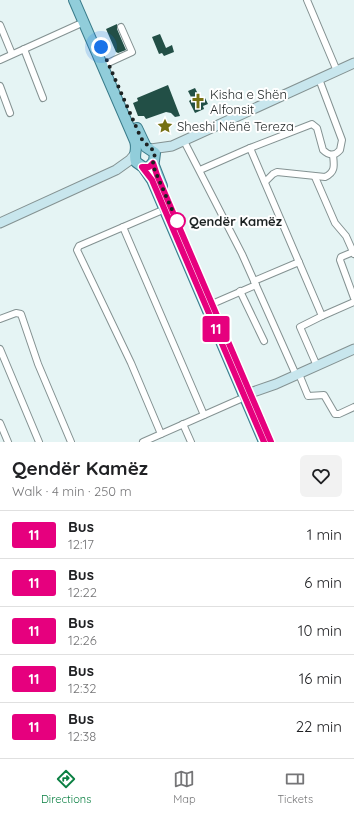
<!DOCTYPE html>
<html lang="en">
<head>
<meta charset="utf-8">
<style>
  :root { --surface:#fff; --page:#f2f2f2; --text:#202124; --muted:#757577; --line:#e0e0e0; --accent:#0b8043 }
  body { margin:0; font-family:Quicksand,sans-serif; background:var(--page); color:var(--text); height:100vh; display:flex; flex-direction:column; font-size:15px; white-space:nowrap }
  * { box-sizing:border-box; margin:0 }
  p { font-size:13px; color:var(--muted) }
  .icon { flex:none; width:22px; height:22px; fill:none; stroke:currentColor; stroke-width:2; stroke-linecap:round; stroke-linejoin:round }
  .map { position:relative; height:442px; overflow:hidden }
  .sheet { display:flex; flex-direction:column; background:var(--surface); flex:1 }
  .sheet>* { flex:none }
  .badge { padding:0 8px; border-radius:3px; font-size:14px; line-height:26px }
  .you { position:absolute; width:20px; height:20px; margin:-10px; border:3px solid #fff; border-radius:50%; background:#1a73e8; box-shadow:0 0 0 6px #1a73e833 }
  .map>.badge { position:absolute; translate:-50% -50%; box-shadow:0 0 0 2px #fff }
  .round { display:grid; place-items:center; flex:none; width:42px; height:42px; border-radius:6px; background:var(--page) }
  .head { display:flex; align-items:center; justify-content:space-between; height:68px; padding:0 12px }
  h1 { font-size:19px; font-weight:800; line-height:30px }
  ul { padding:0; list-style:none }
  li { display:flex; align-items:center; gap:12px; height:48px; padding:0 12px; border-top:1px solid var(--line) }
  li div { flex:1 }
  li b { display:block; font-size:15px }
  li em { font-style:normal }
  li .badge { min-width:44px; font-weight:700; text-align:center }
  .tabs { display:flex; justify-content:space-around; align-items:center; height:56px; border-top:1px solid var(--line); background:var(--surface); font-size:11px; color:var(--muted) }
  .tabs a { display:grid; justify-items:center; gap:2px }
  .tabs .active { color:var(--accent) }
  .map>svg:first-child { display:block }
</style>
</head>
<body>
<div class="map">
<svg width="354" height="442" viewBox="0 0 354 442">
  <rect width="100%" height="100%" fill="#e5f4f4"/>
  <g fill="#224f46">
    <polygon points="117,24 117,29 126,50 118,53 116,52 106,29"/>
    <polygon points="160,34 166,48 172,45 174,52 164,56 162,53 159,54 152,37"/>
    <polygon points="168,85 180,116 175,117 171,113 166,112 146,119 144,116 138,116 133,103 138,101 137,98"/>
    <polygon points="195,88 201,100 205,98 208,104 203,106 204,109 195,113 189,101 192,99 188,91"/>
  </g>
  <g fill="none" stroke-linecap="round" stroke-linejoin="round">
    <defs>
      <g id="street">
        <polyline points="307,0 337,71"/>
        <polyline points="0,25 12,54"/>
        <polyline points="24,49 43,98"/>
        <polyline points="0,60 84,22"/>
        <polyline points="108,63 132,52 121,27"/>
        <polyline points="0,86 10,113"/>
        <polyline points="184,141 242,254 296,375"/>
        <polyline points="200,170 250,148"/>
        <polyline points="315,177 335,223 346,236 354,254"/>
        <path d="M 265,182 L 273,174 L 277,172 L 325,177 C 336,172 334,165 333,155"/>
        <polyline points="123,227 204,415"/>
        <polyline points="353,252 341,257 340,260 354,298"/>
        <polyline points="254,281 299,262"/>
        <polyline points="240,291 264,341"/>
        <polyline points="212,304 256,285"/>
        <polyline points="322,316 354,302"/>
        <polyline points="0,319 16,313 21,314 38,364 71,442"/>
        <polyline points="0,349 39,442"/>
        <path d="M 317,366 L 300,327 L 322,316 L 250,148 L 312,124 L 317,128 L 323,150 C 329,156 335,156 340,150 L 342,140 L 319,79"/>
        <polyline points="299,374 308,396 324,395 335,414 339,414 354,407"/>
        <polyline points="0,423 8,442"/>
        <polyline points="183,424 191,442"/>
        <polyline points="161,434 131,363 77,250 79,246 165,209"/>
        <polyline points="143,442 245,397"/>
      </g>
      <g id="secondary">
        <polyline points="151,149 172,146 354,63"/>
        <polyline points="0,223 116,170 130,160 135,154"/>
        <polyline points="250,393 276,384 354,349"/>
      </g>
      <g id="primary">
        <path d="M 74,0 L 135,141 C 138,150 133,154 136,162 L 143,167 L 152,180 L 264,442"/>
        <polyline points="137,128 146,147 155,153 154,161 149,167"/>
        <polyline points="153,163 162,186"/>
      </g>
    </defs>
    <use href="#street" stroke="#849292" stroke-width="8"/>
    <use href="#secondary" stroke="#849292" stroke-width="11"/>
    <use href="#primary" stroke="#397b8a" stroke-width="12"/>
    <use href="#street" stroke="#fff" stroke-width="6"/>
    <use href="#secondary" stroke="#c8e6ed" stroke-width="9"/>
    <use href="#primary" stroke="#91cdda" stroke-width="10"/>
  </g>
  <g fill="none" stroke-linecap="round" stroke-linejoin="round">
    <defs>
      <polyline id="line" points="264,442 152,180 142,167 149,167 153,163 157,175 271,442"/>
    </defs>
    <use href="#line" stroke="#fff" stroke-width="9"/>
    <use href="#line" stroke="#e6007e" stroke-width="6"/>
    <path stroke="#1c2222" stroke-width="4" stroke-dasharray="0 7.2" d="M 101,47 L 141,138 C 146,145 151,147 155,153 L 153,163 L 155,171 L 177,221"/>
  </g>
  <defs>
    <symbol id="church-bare" viewBox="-9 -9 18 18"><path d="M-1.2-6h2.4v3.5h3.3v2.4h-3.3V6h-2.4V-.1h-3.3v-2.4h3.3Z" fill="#757012" stroke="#fff" stroke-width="2.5" paint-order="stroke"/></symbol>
    <symbol id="sight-bare" viewBox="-9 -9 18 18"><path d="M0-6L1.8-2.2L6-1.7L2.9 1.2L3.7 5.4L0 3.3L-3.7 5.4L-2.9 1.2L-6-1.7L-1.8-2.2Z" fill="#757012" stroke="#fff" stroke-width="2.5" paint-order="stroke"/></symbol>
  </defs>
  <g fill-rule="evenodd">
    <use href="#church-bare" x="187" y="90" width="22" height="22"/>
    <use href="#sight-bare" x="154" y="115" width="22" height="22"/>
  </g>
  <circle fill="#fff" stroke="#e6007e" stroke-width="2" cx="177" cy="221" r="8"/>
  <g text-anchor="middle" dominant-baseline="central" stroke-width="4" stroke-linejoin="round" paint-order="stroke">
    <g font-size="13" fill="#1c2222" stroke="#fff" text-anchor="start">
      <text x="210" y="94">Kisha e Shën<tspan x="210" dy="15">Alfonsit</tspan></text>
      <text x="177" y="126">Sheshi Nënë Tereza</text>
    </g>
    <g font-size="13" font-weight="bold" fill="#1c2222" stroke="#fff" text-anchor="start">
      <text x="189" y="221">Qendër Kamëz</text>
    </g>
  </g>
</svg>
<div class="you" style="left:101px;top:47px"></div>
<b class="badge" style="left:216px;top:329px;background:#e6007e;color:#fff">11</b>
</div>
<section class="sheet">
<div class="head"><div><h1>Qendër Kamëz</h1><p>Walk · 4 min · 250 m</p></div><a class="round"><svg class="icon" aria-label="heart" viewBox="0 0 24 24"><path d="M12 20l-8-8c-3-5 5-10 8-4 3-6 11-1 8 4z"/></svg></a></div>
<ul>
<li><span class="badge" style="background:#e6007e;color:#fff">11</span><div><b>Bus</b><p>12:17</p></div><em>1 min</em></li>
<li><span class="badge" style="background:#e6007e;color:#fff">11</span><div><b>Bus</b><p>12:22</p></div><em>6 min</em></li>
<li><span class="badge" style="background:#e6007e;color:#fff">11</span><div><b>Bus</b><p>12:26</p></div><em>10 min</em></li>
<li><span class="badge" style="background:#e6007e;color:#fff">11</span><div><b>Bus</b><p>12:32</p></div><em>16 min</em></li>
<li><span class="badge" style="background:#e6007e;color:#fff">11</span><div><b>Bus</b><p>12:38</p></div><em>22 min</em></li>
</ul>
</section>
<nav class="tabs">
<a class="active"><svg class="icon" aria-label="directions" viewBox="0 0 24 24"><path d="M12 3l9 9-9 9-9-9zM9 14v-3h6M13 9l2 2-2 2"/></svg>Directions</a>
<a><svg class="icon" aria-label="map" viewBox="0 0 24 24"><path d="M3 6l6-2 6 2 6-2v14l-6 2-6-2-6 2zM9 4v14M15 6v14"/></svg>Map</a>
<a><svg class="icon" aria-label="tickets" viewBox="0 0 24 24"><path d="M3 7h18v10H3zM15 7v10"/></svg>Tickets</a>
</nav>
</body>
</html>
